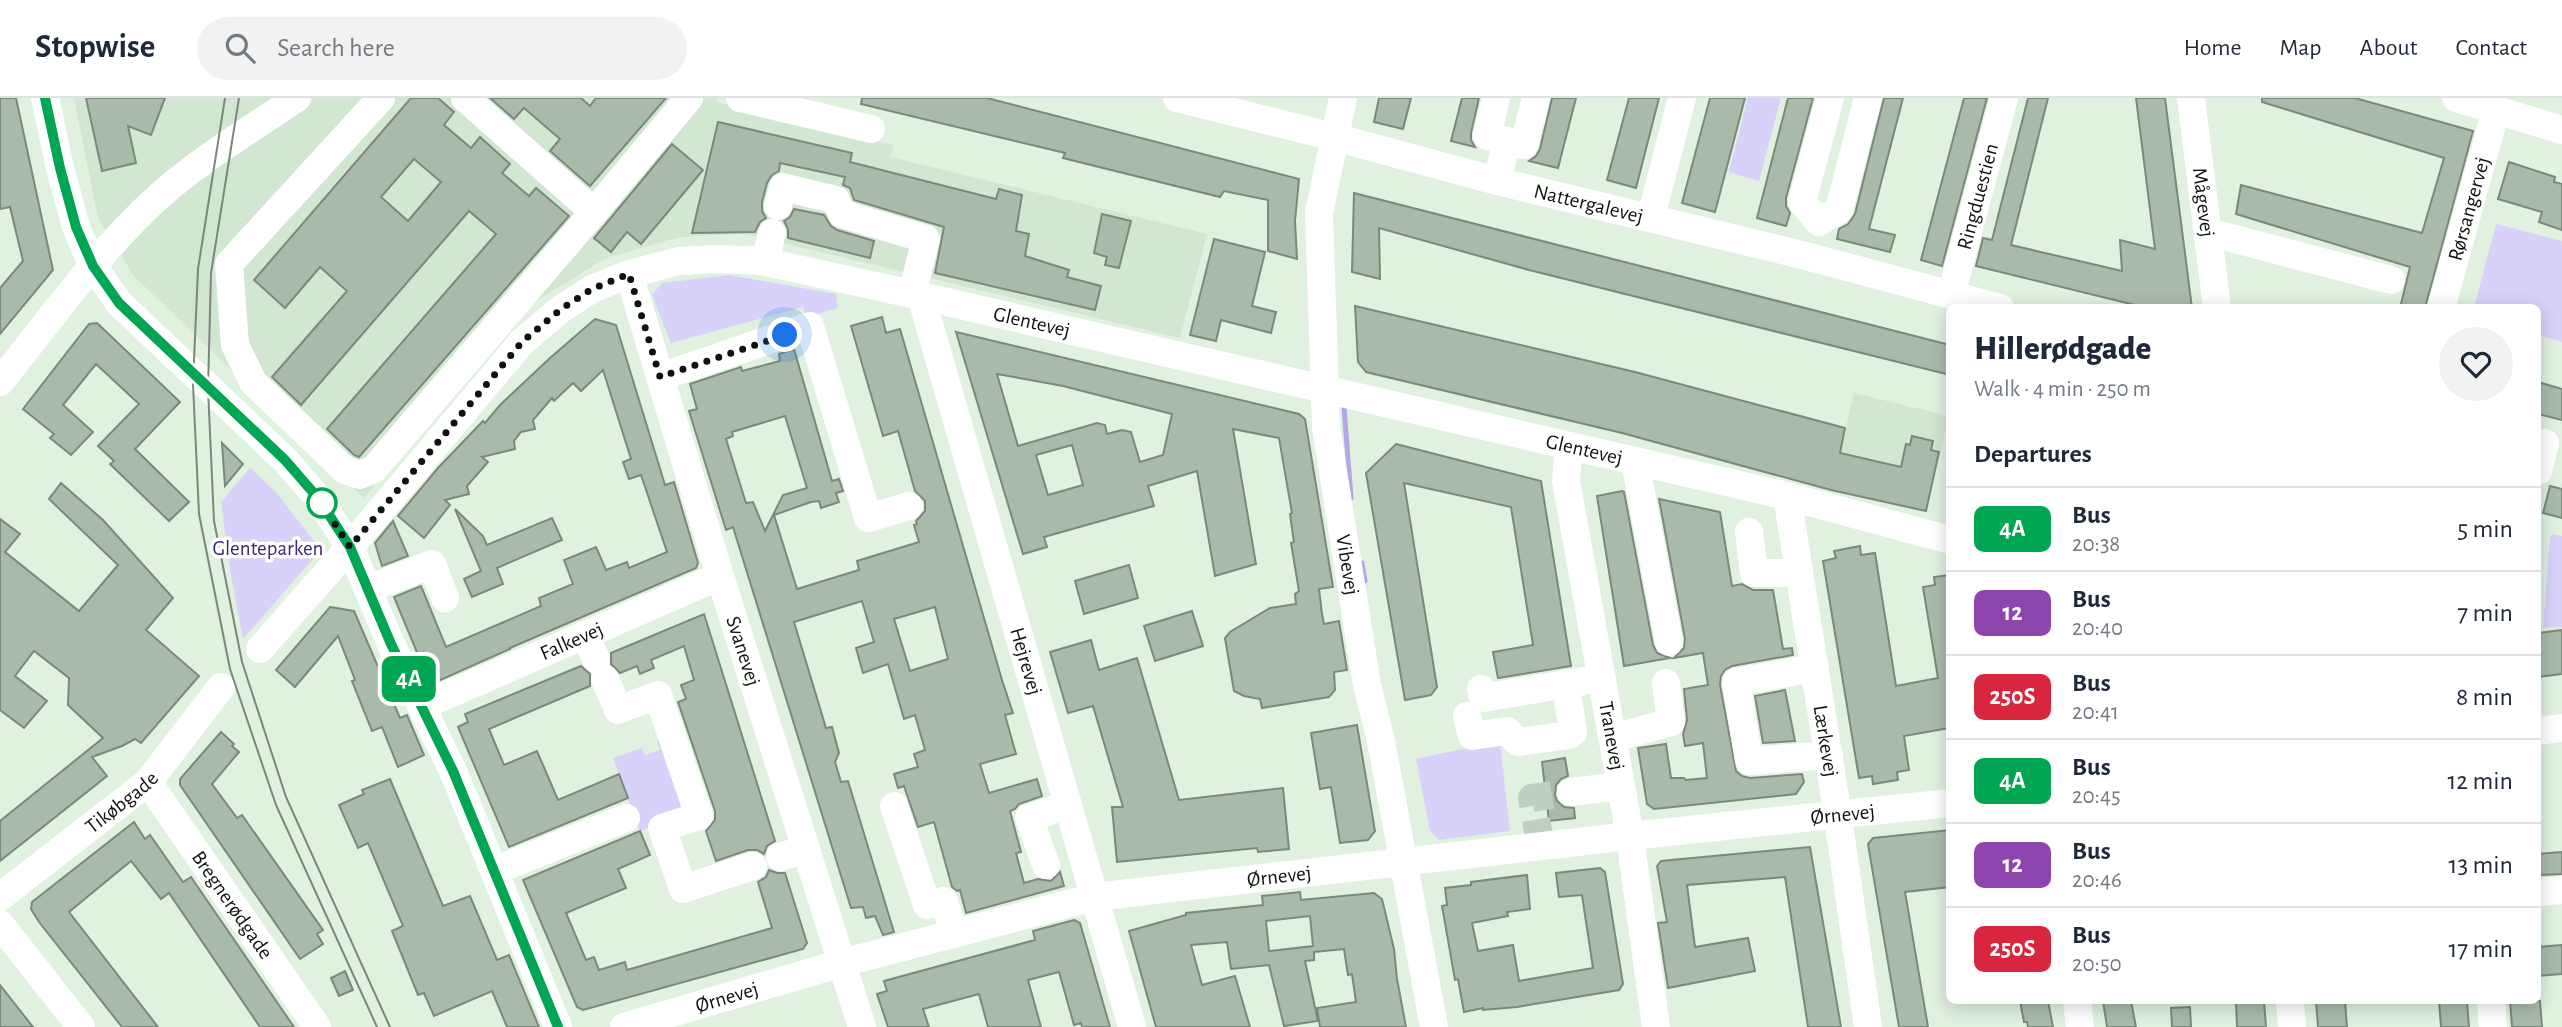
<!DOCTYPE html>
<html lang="en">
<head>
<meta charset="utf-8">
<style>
  :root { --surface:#fff; --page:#f2f2f3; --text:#1f2937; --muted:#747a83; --line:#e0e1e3 }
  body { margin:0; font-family:"Alegreya Sans",sans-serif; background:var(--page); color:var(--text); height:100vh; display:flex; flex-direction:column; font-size:26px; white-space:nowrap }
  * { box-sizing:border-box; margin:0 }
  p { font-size:23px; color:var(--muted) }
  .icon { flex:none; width:38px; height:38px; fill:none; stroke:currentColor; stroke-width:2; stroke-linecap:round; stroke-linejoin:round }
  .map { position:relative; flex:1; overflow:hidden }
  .drawer { position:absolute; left:1946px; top:206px; width:595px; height:700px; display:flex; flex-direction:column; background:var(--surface); border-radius:10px; box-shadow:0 4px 18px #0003 }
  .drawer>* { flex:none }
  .badge { padding:0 14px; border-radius:10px; font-size:24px; line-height:46px }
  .you { position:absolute; width:35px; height:35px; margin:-18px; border:5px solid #fff; border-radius:50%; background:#1a73e8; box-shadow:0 0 0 10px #1a73e833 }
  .map>.badge { position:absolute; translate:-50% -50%; box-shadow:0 0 0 4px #fff }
  h2 { padding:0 28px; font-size:26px; line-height:63px }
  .round { display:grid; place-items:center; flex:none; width:74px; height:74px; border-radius:37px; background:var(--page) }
  .summary { display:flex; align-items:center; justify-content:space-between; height:119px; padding:0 28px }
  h1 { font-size:33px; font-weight:800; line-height:52px }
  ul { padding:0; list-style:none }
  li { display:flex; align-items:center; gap:21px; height:84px; padding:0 28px; border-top:2px solid var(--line) }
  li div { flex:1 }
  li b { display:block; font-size:26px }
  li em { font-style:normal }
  li .badge { min-width:77px; font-weight:700; text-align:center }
  header { display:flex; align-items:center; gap:42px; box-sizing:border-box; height:98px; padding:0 35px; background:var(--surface); border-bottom:2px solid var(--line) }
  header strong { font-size:33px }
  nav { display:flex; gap:38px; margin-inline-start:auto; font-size:24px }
  .search { width:490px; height:63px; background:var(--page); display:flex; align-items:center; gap:18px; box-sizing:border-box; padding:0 24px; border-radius:38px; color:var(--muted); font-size:26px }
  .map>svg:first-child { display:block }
</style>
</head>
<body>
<header>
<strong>Stopwise</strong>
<div class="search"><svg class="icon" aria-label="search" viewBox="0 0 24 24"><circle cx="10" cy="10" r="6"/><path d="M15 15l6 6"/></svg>Search here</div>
<nav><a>Home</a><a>Map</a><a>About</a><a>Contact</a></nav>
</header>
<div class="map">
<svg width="2562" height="929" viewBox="0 0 2562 929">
  <rect width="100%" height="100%" fill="#e0f1e0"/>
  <g fill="#d1e7d1">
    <polygon points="74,0 718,0 717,4 894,47 890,59 1207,136 1180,240 745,136 680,139 606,160 528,208 450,294 364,400 133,177 98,120"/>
    <polygon points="1854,295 1949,318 1926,413 1831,392"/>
  </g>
  <g fill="#d8d2fa">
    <polygon points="1748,0 1781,0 1759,83 1729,74"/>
    <polygon points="2496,126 2562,143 2562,244 2538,237 2538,210 2474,210"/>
    <polygon points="729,177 836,196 838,210 806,219 803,209 671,245 652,197 662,185"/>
    <polygon points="250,370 276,394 321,452 243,541 230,472 221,404"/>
    <polygon points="2553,436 2562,438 2562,529 2543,530 2550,439"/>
    <polygon points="666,640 692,713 640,733 613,660 642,650 645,657 660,652 657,643"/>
    <polygon points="1500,643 1510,733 1439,742 1430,733 1416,661"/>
  </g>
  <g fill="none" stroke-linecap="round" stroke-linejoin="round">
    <g stroke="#b3a7e8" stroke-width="5">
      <polyline points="1344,309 1351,400"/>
      <polyline points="1362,465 1365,483"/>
    </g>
  </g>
  <g fill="#a9baaa" stroke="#7a8a7a" stroke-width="2" fill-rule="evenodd">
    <polygon points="0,0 16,0 53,172 0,236 0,190 23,163 10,109 0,111"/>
    <polygon points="86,0 165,0 151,37 128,28 136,65 102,73"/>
    <path d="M 411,0 L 438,0 L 454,14 L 444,27 L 471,50 L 480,39 L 510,66 L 502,75 L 529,98 L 536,90 L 569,118 L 359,359 L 354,357 L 327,331 L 496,136 L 469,113 L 301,307 L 272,279 L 347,193 L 320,169 L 285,210 L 254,182 ZM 414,61 L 441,84 L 408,123 L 381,99 Z"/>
    <polygon points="490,0 581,0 590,8 596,0 666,0 590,88 550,53 560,41 524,10 514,21"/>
    <polygon points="862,0 987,0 1299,81 1295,123 1297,161 1268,153 1268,102 1224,93 1220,99 1063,60 1065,55 861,6"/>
    <polygon points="1379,0 1411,0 1403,31 1374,24"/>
    <polygon points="1462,0 1479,0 1471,35 1471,42 1475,49 1451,43"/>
    <polygon points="1552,0 1576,0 1558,70 1529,63 1536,58 1540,51"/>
    <polygon points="1629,0 1659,0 1636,90 1607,82"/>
    <polygon points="1710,0 1745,0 1715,114 1682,105"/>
    <polygon points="1788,0 1813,0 1786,100 1786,108 1790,115 1786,128 1757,120"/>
    <polygon points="1884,0 1903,0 1869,131 1895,137 1890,154 1837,141 1839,131 1848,126 1855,116"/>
    <polygon points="1964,0 1987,0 1942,168 1921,162"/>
    <polygon points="2028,0 2048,0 2011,147 2122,173 2120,142 2155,151 2136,0 2165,0 2192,210 2147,210 1976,168 1983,140 1992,142"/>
    <polygon points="2262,0 2355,0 2473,33 2425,210 2400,210 2410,169 2236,116 2241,87 2422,135 2444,60 2262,4"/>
    <polygon points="718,24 852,55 850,64 996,101 999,91 1022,97 1016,133 1029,136 1025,158 1069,172 1067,179 1101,188 1095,212 935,175 944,129 854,102 850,90 843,87 845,79 780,65 779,73 772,77 767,85 762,104 762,113 766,120 760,124 755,134 692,135"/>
    <polygon points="672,46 703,72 641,146 627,134 611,154 594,140"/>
    <polygon points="2509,64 2555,79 2554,84 2562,86 2562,132 2539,124 2542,114 2498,101"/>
    <polygon points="1354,95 1950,247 1950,277 1529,172 1379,130 1380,181 1352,174"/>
    <polygon points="794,111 824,117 831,128 837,132 874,143 870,160 788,140 788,131 784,123 790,119"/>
    <polygon points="1102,116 1131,123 1119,170 1105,167 1107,159 1094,155"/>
    <polygon points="1214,141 1265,154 1252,208 1276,214 1271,235 1221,222 1216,243 1190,237"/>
    <polygon points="1355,208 1635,274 1845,330 1840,355 1901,369 1906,346 1910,347 1912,338 1933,343 1931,352 1939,354 1926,413 1831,392 1622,335 1366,274 1358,264"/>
    <path d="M 882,219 L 886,235 L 900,231 L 1002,582 L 1013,615 L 1005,617 L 1016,656 L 980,666 L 989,695 L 1037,681 L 1042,698 L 1019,706 L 1015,711 L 1010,713 L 1021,754 L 1016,755 L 1024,785 L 1038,781 L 1051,783 L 1060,774 L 1064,788 L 966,815 L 960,792 L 957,793 L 952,789 L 934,724 L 918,729 L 904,688 L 898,690 L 894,676 L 918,669 L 914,656 L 925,652 L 915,617 L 904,621 L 888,566 L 863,575 L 856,550 L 874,544 L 862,503 L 794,524 L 826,630 L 832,629 L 839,655 L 835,664 L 841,684 L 848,683 L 894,834 L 883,837 L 875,818 L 866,820 L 863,809 L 851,810 L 733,429 L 726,432 L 689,313 L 697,311 L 690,286 L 741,269 L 742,273 L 780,263 L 779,256 L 794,251 L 832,383 L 839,381 L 843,393 L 836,395 L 839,404 L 821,410 L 819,403 L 811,404 L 774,417 L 797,491 L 859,472 L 857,463 L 919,444 L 914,427 L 917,426 L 916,423 L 925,413 L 925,403 L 915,393 L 898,333 L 883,338 L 851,228 ZM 785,318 L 807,390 L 783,397 L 765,433 L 753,404 L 746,405 L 726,341 L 733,338 L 732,334 ZM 935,509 L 948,561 L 910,573 L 894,521 Z"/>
    <polygon points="595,221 616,227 665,387 674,384 698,465 696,470 510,550 510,551 436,584 428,581 394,499 421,488 446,549 541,508 539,500 573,486 564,462 596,449 606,472 627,464 629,470 667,454 641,377 629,381 623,364 631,361 603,272 581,293 573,285 554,303 552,300 533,322 535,331 521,334 514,343 515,351 482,359 488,364 467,388 469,396 445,402 450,407 424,440 398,418 438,370 483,323 485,325 500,307 550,260"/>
    <polygon points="97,225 180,304 135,351 189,404 169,423 110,366 114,363 98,348 139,306 96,266 63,307 93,334 71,357 50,340 54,336 23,311 89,226"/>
    <path d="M 956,234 L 1299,316 L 1305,321 L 1333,489 L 1319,491 L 1322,516 L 1324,526 L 1339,523 L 1347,572 L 1334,574 L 1335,592 L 1329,599 L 1262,610 L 1260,601 L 1244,598 L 1234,593 L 1225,540 L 1230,534 L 1270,510 L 1296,506 L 1295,496 L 1299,493 L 1291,445 L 1294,444 L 1290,416 L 1292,415 L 1279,340 L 1233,331 L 1256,466 L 1215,478 L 1197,373 L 1148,388 L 1154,408 L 1044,439 L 1047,449 L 1023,456 ZM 997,276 L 1063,288 L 1172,316 L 1163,357 L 1140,364 L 1131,334 L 1122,332 L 1107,336 L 1105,327 L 1097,325 L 1018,348 ZM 1072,347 L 1083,387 L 1048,397 L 1036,357 Z"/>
    <polygon points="2538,284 2562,291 2562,322 2538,316"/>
    <polygon points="222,345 243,366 225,388"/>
    <polygon points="1396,346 1541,383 1571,568 1498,580 1493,554 1533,547 1511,409 1404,385 1437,589 1431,597 1405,602 1366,375"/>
    <polygon points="61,385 103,422 173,500 146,532 199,578 141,645 135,641 122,648 92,659 107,678 0,763 0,723 103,640 68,607 69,580 34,553 15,578 47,603 24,630 0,612 0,421 20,436 5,454 79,513 118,467 49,401"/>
    <polygon points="2550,388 2562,391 2562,420 2543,415"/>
    <polygon points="1622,393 1624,394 1653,547 1657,555 1670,560 1624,568 1597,398"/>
    <polygon points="1659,401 1720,414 1732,488 1742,486 1753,492 1773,492 1783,551 1792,550 1793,557 1732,568 1725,572 1721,578 1720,587 1736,673 1742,678 1750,680 1802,676 1804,684 1796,696 1654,711 1647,706 1638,650 1666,646 1671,680 1684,680 1686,682 1707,680 1703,645 1685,648 1683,636 1687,622 1684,591 1708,587 1703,555 1674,560 1684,550 1685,541"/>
    <polygon points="455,411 483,438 487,447 552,420 562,442 497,470 503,486 472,499 464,481 481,473"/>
    <polygon points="393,423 408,458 382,468 375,445"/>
    <polygon points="1860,448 1861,457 1875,455 1896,588 1938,580 1923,489 1935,487 1934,479 1950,477 1950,630 1904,638 1909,672 1897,674 1898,682 1873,686 1872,678 1859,680 1823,463 1836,460 1834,453"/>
    <polygon points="1129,467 1138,500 1084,516 1075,483"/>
    <polygon points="330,509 354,513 400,620 407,617 424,657 398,669 382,629 372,633 352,583 355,582 338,538 295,589 276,572"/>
    <polygon points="1192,513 1203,548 1155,563 1144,528"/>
    <polygon points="704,516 775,743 767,748 764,756 757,752 748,752 716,763 706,733 715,722 715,713 678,604 686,601 681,587 694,582 684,548 651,562 654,570 640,576 637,568 620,575 611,566 611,555"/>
    <polygon points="2562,532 2562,576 2538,579 2538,535"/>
    <polygon points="1091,542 1099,572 1137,560 1179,702 1283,690 1289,751 1258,754 1257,750 1117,764 1112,709 1123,709 1093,608 1068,615 1050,554"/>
    <polygon points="581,568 590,576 590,588 489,631 504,667 537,653 558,702 619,676 628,700 509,749 458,629 468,624 465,616"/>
    <polygon points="1785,592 1795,643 1763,645 1755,598"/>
    <polygon points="1357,627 1375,733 1368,742 1340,745 1331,689 1320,691 1311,635"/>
    <polygon points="221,634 234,646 232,648 239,654 212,686 237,720 242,717 323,832 317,836 323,846 300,861 180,687 180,681"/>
    <polygon points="1565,660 1568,678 1561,681 1556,687 1555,697 1557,703 1564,709 1574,710 1575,720 1549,723 1542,664"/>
    <polygon points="390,681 443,808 470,798 497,862 509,857 539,929 507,929 492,893 434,918 424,895 418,897 392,833 403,828 368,745 358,750 339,707 364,696 362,692"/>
    <polygon points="134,724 145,741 150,737 183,784 191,779 294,929 260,929 169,795 161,801 131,763 69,814 158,929 122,929 39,824 31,811 32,804"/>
    <polygon points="1950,732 1950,789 1905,794 1928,929 1899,929 1868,746 1873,740"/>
    <polygon points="640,733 650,757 618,771 626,790 566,815 586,862 594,859 599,872 625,864 627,872 772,830 758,784 766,779 769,772 777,775 785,775 807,845 803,851 583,912 577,909 523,782"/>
    <polygon points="1810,749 1841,929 1808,929 1785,779 1687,787 1695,849 1748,840 1755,873 1668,890 1658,825 1667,824 1657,768 1661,763"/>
    <polygon points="2562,754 2562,776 2538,777 2538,756"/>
    <polygon points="1600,770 1605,774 1623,886 1619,892 1517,909 1483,912 1483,910 1464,914 1458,881 1455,882 1442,808 1447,807 1445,790 1471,787 1471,784 1527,777 1530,811 1507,814 1508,818 1472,825 1478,853 1513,847 1519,883 1593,870 1582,797 1559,799 1556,775"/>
    <path d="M 1300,794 L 1301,802 L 1374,795 L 1382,801 L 1394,851 L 1397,881 L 1406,929 L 1320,929 L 1317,910 L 1356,904 L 1352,876 L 1348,877 L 1344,851 L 1314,854 L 1314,862 L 1305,863 L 1318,923 L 1284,928 L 1269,867 L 1231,871 L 1227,844 L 1191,847 L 1202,887 L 1235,878 L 1250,929 L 1156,929 L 1129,833 L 1186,817 L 1186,815 L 1263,807 L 1262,798 ZM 1310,818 L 1313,848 L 1269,853 L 1266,823 Z"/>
    <polygon points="1074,822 1080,825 1110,929 1082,929 1081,925 1074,927 1059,874 1028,882 1041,929 988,929 979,896 923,911 929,929 888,929 877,896 887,893 884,883 1035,842 1033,833"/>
    <polygon points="2562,847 2562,876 2538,878 2538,849"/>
    <polygon points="345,873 353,892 339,898 331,880"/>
    <polygon points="0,887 33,929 0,929"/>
    <polygon points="2020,903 2048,903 2053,929 2028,929 2027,924 2024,924"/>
    <polygon points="2103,903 2131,903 2136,929 2107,929"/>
    <polygon points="2236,903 2264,903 2266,929 2237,929"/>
    <polygon points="2316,903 2345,903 2347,929 2318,929"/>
    <polygon points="2439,903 2467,903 2469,929 2441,929"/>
    <polygon points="2510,903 2540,903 2542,929 2512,929"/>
    <polygon points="2190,909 2191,929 2172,929 2171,910"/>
  </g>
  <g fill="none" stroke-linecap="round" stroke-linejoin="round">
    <polyline stroke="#c0d0c0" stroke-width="28" stroke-dasharray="28 14" stroke-linecap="butt" points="1541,749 1532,700 1571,694"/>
    <g stroke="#fff" stroke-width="28">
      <polyline points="45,0 60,70 76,129 93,168 119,205 285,362 318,400 350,449 391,546 453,673 558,929"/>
      <polyline points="381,0 229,166 235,247 253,284 345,372 360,377 374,371 594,114"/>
      <polyline points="465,0 594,114 689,0"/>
      <polyline points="740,0 871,31"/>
      <path id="s1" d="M 1177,0 L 1334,39 L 1497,83 L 1806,158 L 2000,210"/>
      <path id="s2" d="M 1343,0 L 1319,115 L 1326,329 L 1367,587 L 1381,643 L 1434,929"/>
      <polyline points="1496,0 1487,38 1507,43"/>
      <polyline points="1830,0 1802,104 1819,124 1839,112 1868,0"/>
      <path id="s3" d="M 2191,0 L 2217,210"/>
      <polyline points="2456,0 2562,32"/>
      <polyline points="1497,83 1507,43 1524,47 1536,0"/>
      <polyline points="778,108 783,89 836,102 842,116 926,141 912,196"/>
      <polyline points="1651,119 1682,0"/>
      <polyline points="2208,134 2391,182"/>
      <polyline points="765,164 772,135"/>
      <path id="s4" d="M 629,176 L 720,478 L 862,929"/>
      <path id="s5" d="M 1951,197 L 2004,0"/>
      <path id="s6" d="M 921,198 L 1132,929"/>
      <path id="s7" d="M 2441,210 L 2496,12"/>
      <polyline points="660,279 810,228 868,420 909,408"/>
      <path d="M 0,284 C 50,222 98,154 157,100 C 199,62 250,32 297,0"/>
      <path id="s8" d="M 1569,348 L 1566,383 L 1629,732 L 1656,929"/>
      <polyline points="1635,363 1669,544"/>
      <polyline points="2538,373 2545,345"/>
      <path id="s9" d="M 1787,398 L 1837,712 L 1868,929"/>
      <polyline points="1749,434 1754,475 1799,475"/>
      <polyline points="368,491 432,466 445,500"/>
      <polyline points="585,537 596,561"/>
      <path id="s10" d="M 260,551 L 350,449 L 522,244 L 561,211 L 592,191 L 629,176 L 679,163 L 719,161 L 761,163 L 912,196 L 1787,398 L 1950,442"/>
      <polyline points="1815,570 1736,584 1749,663 1829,657"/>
      <polyline points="605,581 618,612 658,597 699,718 662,730 683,791 753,768"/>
      <polyline points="1481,591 1483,600 1584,583"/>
      <path id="s11" d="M 422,608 L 720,478"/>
      <polyline points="1467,618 1472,638 1507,633 1518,644 1569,637 1573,634 1566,586"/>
      <polyline points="2538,633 2562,630"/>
      <polyline points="1613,640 1671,624 1666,585"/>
      <path id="s12" d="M 148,684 L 317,929"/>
      <polyline points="1571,694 1621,688"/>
      <polyline points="894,708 927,807 944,803 954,836"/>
      <polyline points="780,759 806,751"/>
      <polyline points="1046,767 1029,720 1067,707"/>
      <polyline points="494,773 626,720"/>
      <polyline points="2538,794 2562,792"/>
      <path id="s13" d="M 0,799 L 148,684 L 221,589"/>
      <polyline points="0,826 81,929"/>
      <polyline points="2077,903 2080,929"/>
      <polyline points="2290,903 2292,929"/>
      <polyline points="2491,903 2493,929"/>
      <path id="s14" d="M 624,929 L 842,865 L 1094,799 L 1630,738 L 1950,705"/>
    </g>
    <g stroke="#7b877b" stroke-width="2">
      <polyline points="225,0 198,171 193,286 199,416 230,571 276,707 377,929"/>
      <polyline points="239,0 211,175 208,291 214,423 242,564 286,699 390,929"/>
    </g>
  </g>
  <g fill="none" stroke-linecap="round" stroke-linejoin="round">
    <defs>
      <polyline id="line" points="45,0 60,70 76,129 93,168 119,205 285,362 318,400 350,449 391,546 453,673 558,929"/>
    </defs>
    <use href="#line" stroke="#fff" stroke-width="16"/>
    <use href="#line" stroke="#00a651" stroke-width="10"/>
    <polyline stroke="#0d130d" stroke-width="7" stroke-dasharray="0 12.6" points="322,405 318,400 350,449 522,244 561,211 592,191 629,176 660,279 785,237"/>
  </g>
  <circle fill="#fff" stroke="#00a651" stroke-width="3.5" cx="322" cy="405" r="14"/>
  <g text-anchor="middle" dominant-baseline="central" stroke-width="7" stroke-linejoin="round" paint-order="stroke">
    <g font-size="21" fill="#0d130d" stroke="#fff">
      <text stroke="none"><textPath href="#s5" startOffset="102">Ringduestien</textPath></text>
      <text stroke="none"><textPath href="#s1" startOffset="425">Nattergalevej</textPath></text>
      <text stroke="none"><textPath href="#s3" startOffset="105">Mågevej</textPath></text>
      <text stroke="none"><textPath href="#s7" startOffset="103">Rørsangervej</textPath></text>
      <text stroke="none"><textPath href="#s10" startOffset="943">Glentevej</textPath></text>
      <text stroke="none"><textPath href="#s10" startOffset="1510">Glentevej</textPath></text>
      <text stroke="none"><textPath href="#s2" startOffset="471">Vibevej</textPath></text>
      <text stroke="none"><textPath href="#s11" startOffset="163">Falkevej</textPath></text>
      <text stroke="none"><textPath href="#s4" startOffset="394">Svanevej</textPath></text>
      <text stroke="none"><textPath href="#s6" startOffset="380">Hejrevej</textPath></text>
      <text stroke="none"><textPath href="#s8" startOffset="294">Tranevej</textPath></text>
      <text stroke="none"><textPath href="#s9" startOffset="248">Lærkevej</textPath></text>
      <text stroke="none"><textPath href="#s13" startOffset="154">Tikøbgade</textPath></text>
      <text stroke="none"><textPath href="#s14" startOffset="1241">Ørnevej</textPath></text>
      <text stroke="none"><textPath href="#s14" startOffset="674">Ørnevej</textPath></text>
      <text stroke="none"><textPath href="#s12" startOffset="149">Bregnerødgade</textPath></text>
      <text stroke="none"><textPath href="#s14" startOffset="107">Ørnevej</textPath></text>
    </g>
    <g font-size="21" fill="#3f2873" stroke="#fff">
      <text x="268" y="450">Glenteparken</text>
    </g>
  </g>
</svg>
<div class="you" style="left:785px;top:237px"></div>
<b class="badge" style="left:409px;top:581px;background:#00a651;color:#fff">4A</b>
<section class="drawer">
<div class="summary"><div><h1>Hillerødgade</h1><p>Walk · 4 min · 250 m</p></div><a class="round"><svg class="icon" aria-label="heart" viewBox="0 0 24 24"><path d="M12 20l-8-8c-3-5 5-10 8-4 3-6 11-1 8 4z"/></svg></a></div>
<h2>Departures</h2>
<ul>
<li><span class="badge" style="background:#00a651;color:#fff">4A</span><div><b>Bus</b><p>20:38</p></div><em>5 min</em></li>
<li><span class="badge" style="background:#8e44ad;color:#fff">12</span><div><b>Bus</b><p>20:40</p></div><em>7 min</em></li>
<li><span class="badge" style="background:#d7263d;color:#fff">250S</span><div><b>Bus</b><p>20:41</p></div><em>8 min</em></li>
<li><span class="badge" style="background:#00a651;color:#fff">4A</span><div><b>Bus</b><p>20:45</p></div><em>12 min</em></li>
<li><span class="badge" style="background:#8e44ad;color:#fff">12</span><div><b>Bus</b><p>20:46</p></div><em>13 min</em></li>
<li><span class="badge" style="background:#d7263d;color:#fff">250S</span><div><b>Bus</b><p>20:50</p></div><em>17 min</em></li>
</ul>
</section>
</div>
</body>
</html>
